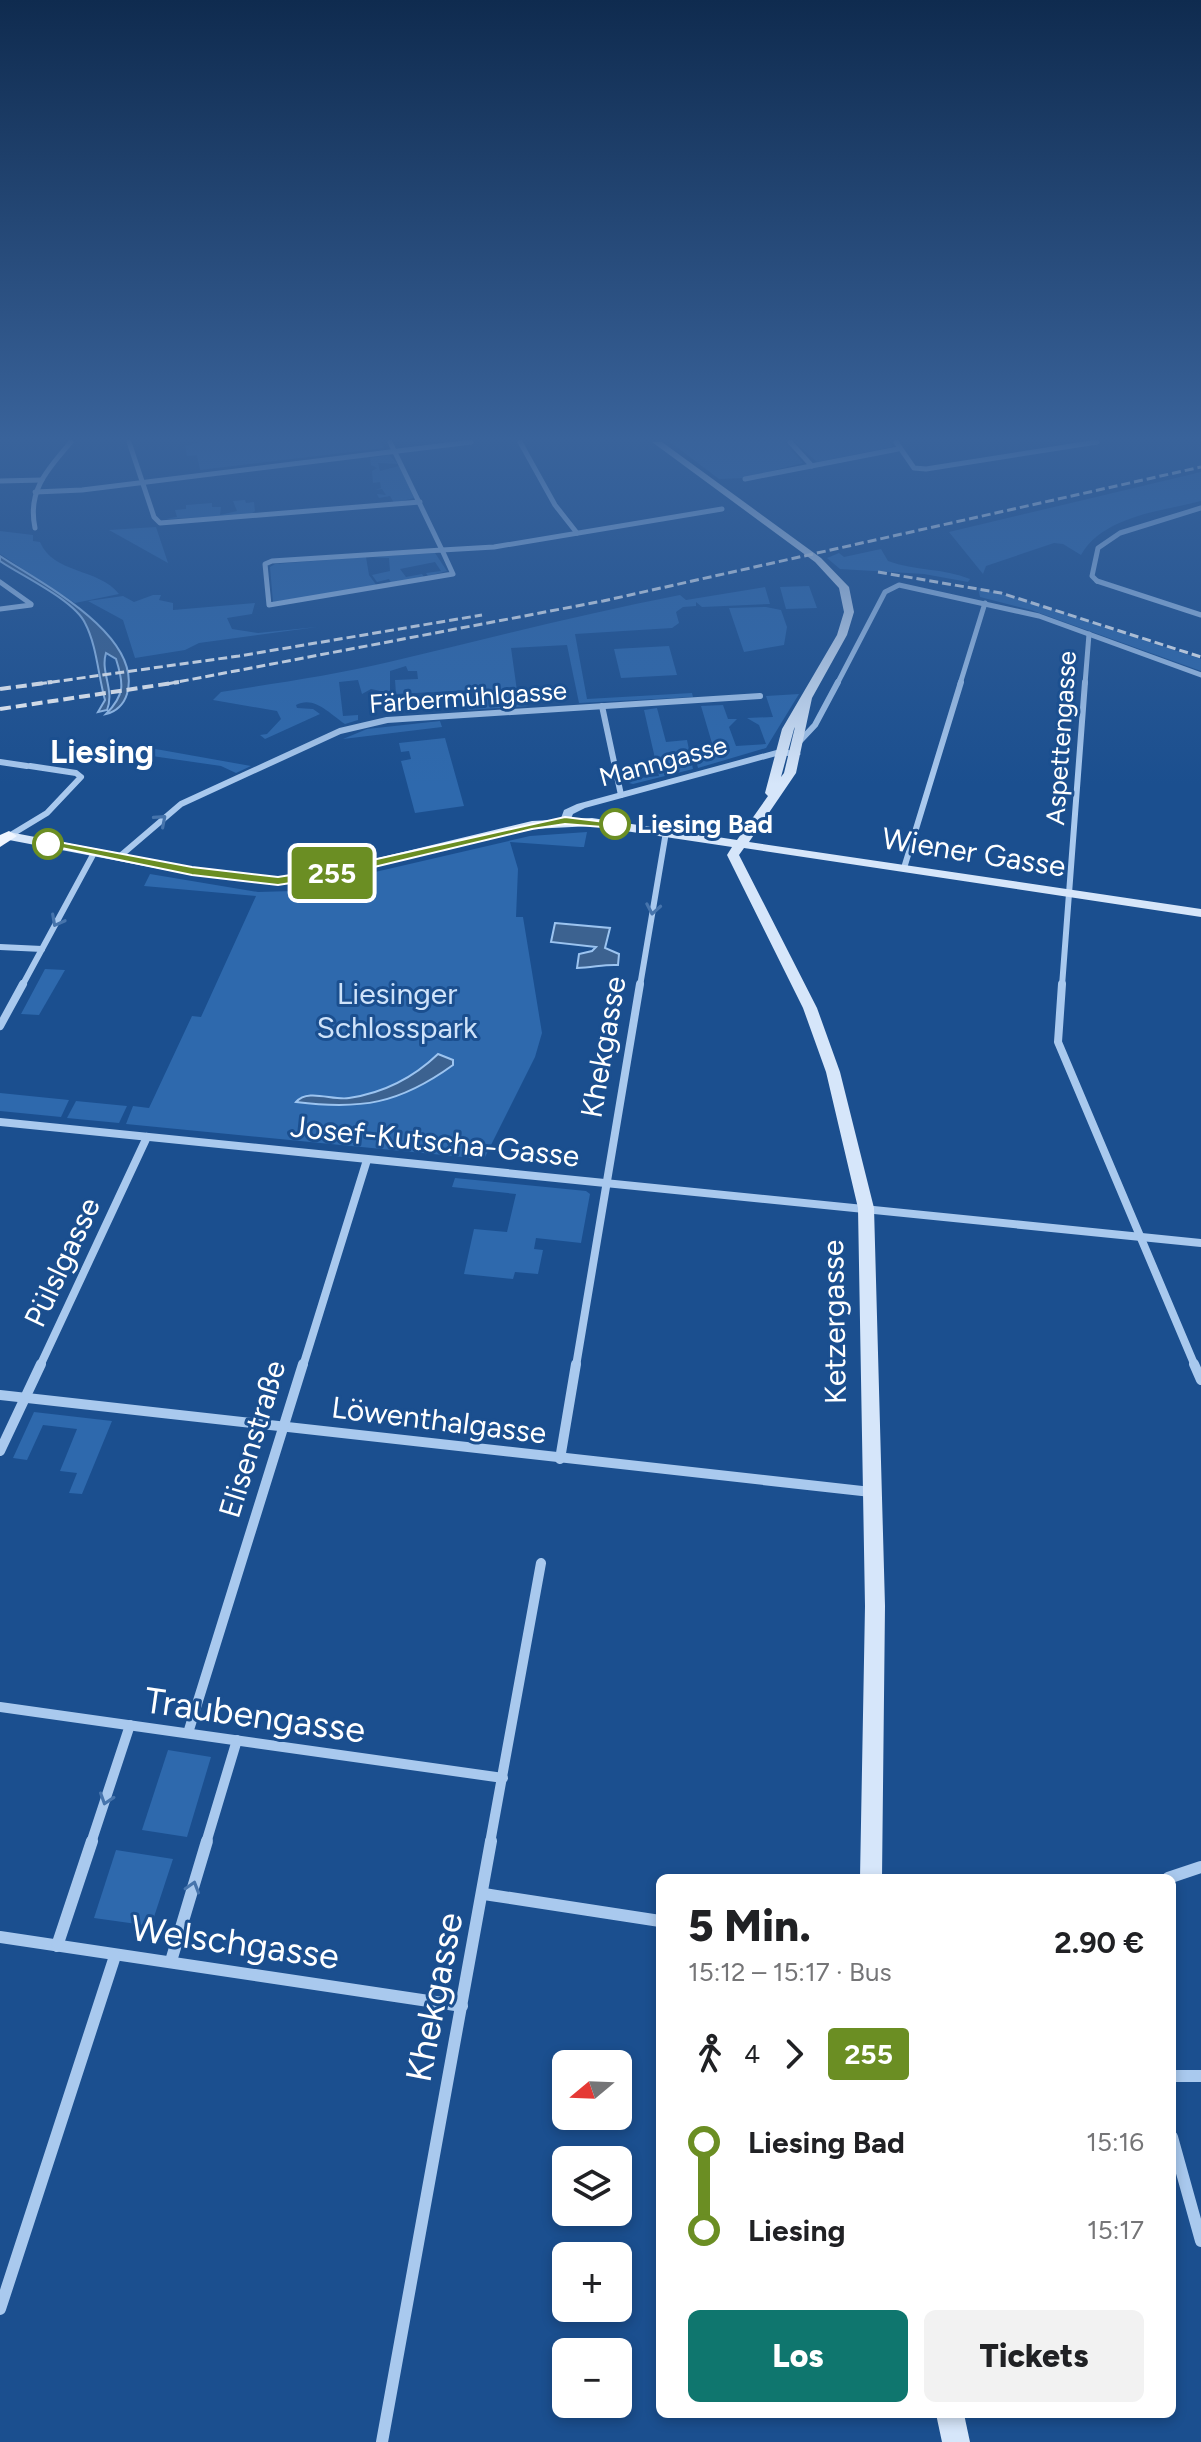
<!DOCTYPE html>
<html lang="de">
<head>
<meta charset="utf-8">
<style>
  :root { --surface:#fff; --page:#f2f2f2; --text:#202124; --muted:#757577; --accent:#0f766e }
  body { margin:0; font-family:Figtree,sans-serif; background:var(--page); color:var(--text); height:100vh; display:flex; flex-direction:column; font-size:30px; white-space:nowrap }
  * { box-sizing:border-box; margin:0 }
  p { font-size:26px; color:var(--muted) }
  .icon { flex:none; width:44px; height:44px; fill:none; stroke:currentColor; stroke-width:2; stroke-linecap:round; stroke-linejoin:round }
  .map { position:relative; flex:1; overflow:hidden }
  .drawer { position:absolute; left:656px; top:1874px; width:520px; height:544px; display:flex; flex-direction:column; background:var(--surface); border-radius:12px; box-shadow:0 4px 12px #0003 }
  .drawer>* { flex:none }
  .badge { padding:0 16px; border-radius:6px; font-size:28px; line-height:52px }
  .needle { width:52px; rotate:251deg }
  .buttons { position:absolute; left:552px; top:2050px; display:grid; gap:16px }
  .buttons a { display:grid; place-items:center; width:80px; height:80px; border-radius:12px; background:var(--surface); box-shadow:0 4px 12px #0003; font-size:40px }
  .map>.badge { position:absolute; translate:-50% -50%; box-shadow:0 0 0 4px #fff }
  .legs { display:flex; align-items:center; gap:12px; height:88px; padding:0 32px; font-size:26px }
  .legs p { margin-inline-start:auto }
  .headline { display:flex; align-items:center; justify-content:space-between; height:136px; padding:0 32px }
  h1 { font-size:44px; font-weight:800; line-height:60px }
  .primary-button { display:flex; gap:16px; margin-top:auto; padding:16px 32px }
  .primary-button a { flex:1; height:92px; border-radius:12px; background:var(--accent); color:#fff; font-size:32px; font-weight:800; line-height:92px; text-align:center }
  .primary-button a+a { background:var(--page); color:var(--text) }
  ul { padding:0 32px; list-style:none }
  li { display:flex; align-items:center; gap:28px; height:88px; font-size:30px }
  li i { display:grid; place-items:center; width:12px; height:100%; margin:0 10px; background:currentColor }
  li i::after { content:''; width:20px; height:20px; margin:-10px; border:6px solid; border-radius:50%; background:var(--surface) }
  li p { margin-inline-start:auto }
  li:first-child i { background:linear-gradient(#0000 50%,currentColor 0) }
  li:last-child i { background:linear-gradient(currentColor 50%,#0000 0) }
  .map>svg:first-child { display:block }
</style>
</head>
<body>
<div class="map">
<svg width="1201" height="2442" viewBox="0 0 1201 2442">
  <rect width="100%" height="100%" fill="#1b4f8f"/>
  <g fill="#2e69ad">
    <polygon points="201,442 381,442 384,448 200,470 197,455 187,456 185,446"/>
    <polygon points="670,442 784,442 803,463 743,478 719,479"/>
    <polygon points="795,442 890,442 892,447 817,462"/>
    <polygon points="389,455 398,464 378,463 380,471 399,466 414,498 394,503 390,496 379,498 377,494 386,495 382,489 375,490 381,488 380,482 373,483 372,471 377,468 371,465 370,458"/>
    <path d="M 1201,472 L 1201,501 C 1162,511 1103,516 1081,555 L 1063,544 L 1054,543 L 986,566 L 983,574 L 949,532 Z"/>
    <polygon points="245,500 246,503 254,502 255,511 250,515 165,519 177,517 175,510 186,509 186,505 212,503 212,507 221,507 220,515 237,511 233,501"/>
    <polygon points="156,527 168,563 109,530"/>
    <path d="M 0,531 L 33,535 L 33,541 L 40,542 C 53,574 99,568 119,594 L 75,603 L 0,554 Z"/>
    <path d="M 881,549 L 888,561 C 915,571 943,568 970,579 L 968,582 L 924,574 L 840,569 L 827,558 L 839,553 L 844,557 Z"/>
    <polygon points="435,553 447,571 428,576 426,573 441,571 435,562 400,569 406,577 422,574 424,577 391,583 389,579 377,582 372,575 390,571 389,558 369,557"/>
    <polygon points="366,557 369,575 377,586 273,602 270,567 275,564"/>
    <polygon points="809,586 817,608 786,609 780,587"/>
    <path d="M 765,587 L 770,604 L 702,607 L 696,602 L 696,606 L 683,607 L 676,612 L 679,623 L 672,628 L 575,634 L 587,699 L 692,693 L 693,697 L 579,703 L 567,645 L 511,648 L 519,705 L 529,706 L 468,710 L 467,700 L 490,699 L 489,689 L 396,694 L 395,680 L 418,679 L 417,671 L 408,671 L 406,666 L 390,671 L 390,693 L 371,689 L 362,694 L 358,680 L 339,682 L 343,716 L 358,715 L 358,720 L 345,724 C 330,714 314,695 296,705 L 297,708 L 313,709 L 320,714 L 265,739 L 260,735 L 267,734 L 281,719 L 277,711 L 213,700 L 221,692 C 277,683 334,675 389,662 C 486,639 582,614 680,595 L 686,600 Z"/>
    <polygon points="978,588 1025,600 1201,659 1201,671 1031,610 980,597"/>
    <polygon points="153,595 161,595 159,600 173,603 173,610 255,603 252,614 227,618 232,629 258,633 317,627 199,643 185,650 135,658 123,620 88,601 123,596 134,602"/>
    <polygon points="766,607 781,610 787,627 784,645 744,652 729,608"/>
    <polygon points="669,646 677,675 621,678 614,649"/>
    <polygon points="799,694 766,748 698,768 694,752 714,750 701,706 723,705 728,719 737,719 729,727 736,746 766,744 759,725 747,718 773,717 766,696"/>
    <polygon points="657,708 666,742 687,740 693,769 633,784 629,783 625,766 636,765 639,778 659,776 644,710"/>
    <polygon points="440,721 442,727 343,739 367,729"/>
    <polygon points="445,738 464,806 415,813 401,761 411,759 409,751 401,752 399,743"/>
    <polygon points="150,748 251,766 236,773 221,766 145,755"/>
    <polygon points="587,832 584,847 580,847 510,842 518,869 516,917 523,917 542,1033 535,1057 484,1159 126,1124 133,1106 149,1108 192,1016 201,1017 256,896 144,886 150,874 258,892 293,891 530,836"/>
    <polygon points="45,969 65,970 39,1015 21,1014"/>
    <polygon points="0,1093 69,1100 61,1117 0,1111"/>
    <polygon points="76,1101 127,1106 119,1123 67,1118"/>
    <polygon points="455,1178 586,1191 590,1194 581,1243 536,1238 534,1249 543,1250 538,1274 515,1272 513,1279 464,1274 474,1229 507,1232 516,1194 452,1187"/>
    <polygon points="34,1412 112,1421 82,1494 69,1493 77,1473 60,1471 77,1429 43,1425 27,1460 13,1458"/>
    <polygon points="168,1750 211,1757 187,1837 142,1830"/>
    <polygon points="116,1850 173,1859 151,1926 94,1918"/>
  </g>
  <g fill="#3c6290" stroke="#9cc4f0" stroke-width="2">
    <path d="M 0,556 C 39,582 144,635 127,694 C 124,704 116,712 106,714 C 125,695 124,684 116,659 L 106,653 C 100,672 115,690 107,710 L 98,712 L 105,700 C 98,675 97,646 85,623 C 74,600 22,576 0,561 Z"/>
    <path d="M 555,923 L 610,928 L 605,948 L 619,954 L 618,965 C 604,964 592,968 577,968 L 579,954 L 592,951 L 596,947 L 551,942 Z"/>
    <path d="M 438,1054 L 453,1060 L 453,1065 C 399,1104 361,1110 296,1102 C 308,1088 333,1101 349,1098 C 383,1093 413,1078 438,1054 Z"/>
  </g>
  <g fill="none" stroke-linecap="round" stroke-linejoin="round">
    <g stroke="#a9c9ee" stroke-width="5">
      <polyline points="129,442 154,517 160,523 420,502"/>
      <polyline points="390,442 442,550"/>
      <polyline points="520,442 555,505 577,533"/>
      <polyline points="790,442 812,466"/>
      <polyline points="896,442 914,468 926,469 1097,442"/>
      <polyline points="745,479 898,449"/>
      <polyline points="0,481 42,480"/>
      <polyline points="35,492 82,490 471,442"/>
      <path d="M 35,528 C 27,490 48,469 71,442"/>
      <polygon points="442,550 453,574 269,605 265,564 272,561"/>
      <polyline points="442,550 494,547 722,509"/>
      <polyline points="1097,581 1092,576 1098,548 1120,533 1201,508"/>
      <polyline points="1097,581 1201,615"/>
      <polyline points="0,582 31,604"/>
      <polyline points="0,609 31,605"/>
      <polyline points="837,684 885,592 899,585 1039,616 1201,675"/>
      <polyline points="960,684 985,603"/>
      <polyline points="1085,684 1089,634"/>
    </g>
    <g stroke="#a9c9ee" stroke-width="6">
      <polyline points="602,706 621,795"/>
      <polyline points="799,742 815,725 838,682"/>
      <polyline points="0,762 27,766"/>
      <polyline points="9,836 47,813 81,777 76,773 30,766"/>
      <polyline points="119,857 181,804 340,731 387,720 760,696"/>
      <polyline points="904,868 961,682"/>
      <polyline points="0,947 42,949"/>
      <polyline points="22,986 94,853"/>
      <polyline points="640,986 666,832"/>
      <polyline points="1062,986 1085,682"/>
    </g>
    <g stroke="#a9c9ee" stroke-width="8">
      <polyline points="1062,984 1058,1042 1195,1366"/>
      <polyline points="0,1026 23,984"/>
      <polyline points="0,1122 1201,1243"/>
      <polyline points="40,1366 147,1137"/>
      <polyline points="303,1366 367,1160"/>
      <polyline points="576,1366 640,984"/>
    </g>
    <g stroke="#a9c9ee" stroke-width="10">
      <polyline points="1194,1364 1201,1380"/>
      <polyline points="0,1395 871,1492"/>
      <polyline points="0,1451 41,1364"/>
      <polyline points="560,1459 576,1364"/>
      <polyline points="0,1707 503,1778"/>
      <polyline points="188,1733 303,1364"/>
      <polyline points="91,1843 130,1725"/>
      <polyline points="206,1843 237,1740"/>
      <polyline points="490,1843 541,1563"/>
    </g>
    <g stroke="#a9c9ee" stroke-width="12">
      <polyline points="1168,1878 1201,1867"/>
      <polyline points="484,1894 660,1921"/>
      <polyline points="0,1937 462,2006"/>
      <polyline points="57,1946 92,1841"/>
      <polyline points="171,1961 207,1841"/>
      <polyline points="1172,2076 1201,2076"/>
      <polyline points="1172,2137 1201,2241"/>
      <polyline points="0,2309 115,1956"/>
      <polyline points="382,2442 491,1841"/>
    </g>
    <polygon fill="#a9c9ee" fill-rule="evenodd" points="780,749 796,751 801,754 796,757 780,755 585,808 573,814 569,823 561,823 560,821 564,810 577,804"/>
    <g fill="#d6e6fa" fill-rule="evenodd">
      <path d="M 652,442 L 662,442 L 821,558 L 849,587 L 854,612 L 847,635 L 812,698 L 796,773 L 749,842 L 1201,909 L 1201,917 L 744,848 L 739,855 L 817,1008 L 840,1072 L 874,1208 L 885,1606 L 882,1878 L 860,1878 L 865,1606 L 858,1208 L 826,1072 L 803,1008 L 727,855 L 732,847 L 592,826 L 532,829 L 341,875 L 278,885 L 192,875 L 9,840 L 3,836 L 9,832 L 192,867 L 278,877 L 341,867 L 532,821 L 592,818 L 737,840 L 768,796 L 765,793 L 782,729 L 837,635 L 844,612 L 839,588 L 815,562 ZM 795,727 L 784,773 L 781,777 L 794,729 Z"/>
      <polygon points="936,2414 964,2414 970,2442 942,2442"/>
    </g>
    <polygon fill="#f0f6ff" fill-rule="evenodd" points="9,831 17,836 0,847 0,835"/>
    <g stroke="#fff" stroke-width="3" stroke-dasharray="9 4" stroke-linecap="butt">
      <polyline points="878,572 1001,593 1201,657"/>
      <polyline points="38,684 239,656 482,615"/>
      <polyline points="167,684 603,601 1201,467"/>
    </g>
    <g stroke="#fff" stroke-width="4" stroke-dasharray="11 5" stroke-linecap="butt">
      <polyline points="0,689 52,682"/>
      <polyline points="0,709 179,682"/>
    </g>
  </g>
  <defs><path id="oneway-chevron" d="M-2-3.5L2.5 0L-2 3.5" fill="none" stroke-width="1.6" stroke-linecap="round" stroke-linejoin="round" transform="scale(2)"/></defs>
  <g stroke="#4674ac">
    <use href="#oneway-chevron" transform="translate(161 820) rotate(-41)"/>
    <use href="#oneway-chevron" transform="translate(653 909) rotate(100)"/>
    <use href="#oneway-chevron" transform="translate(57 921) rotate(118)"/>
    <use href="#oneway-chevron" transform="translate(106 1799) rotate(108)"/>
    <use href="#oneway-chevron" transform="translate(193 1887) rotate(-73)"/>
  </g>
  <linearGradient id="sky" x2="0" y2="1"><stop stop-color="#0f2b4f"/><stop offset="0.56" stop-color="#39639b"/><stop offset="1" stop-color="#39639b" stop-opacity="0"/></linearGradient>
  <rect width="1201" height="784" fill="url(#sky)"/>
  <polygon fill="#6b8e23" stroke="#fff" stroke-width="2" points="565,817 621,824 615,828 565,824 532,829 341,875 278,885 192,875 42,844 48,840 192,867 278,877 341,867"/>
  <g fill="#fff" stroke="#6b8e23" stroke-width="4">
    <circle cx="615" cy="824" r="14"/>
    <circle cx="48" cy="844" r="14"/>
  </g>
  <g text-anchor="middle" dominant-baseline="central" stroke-width="6" stroke-linejoin="round" paint-order="stroke">
    <g font-size="26" fill="#fff" stroke="#1b4f8f">
      <text transform="translate(468 697) rotate(-4)">Färbermühlgasse</text>
      <text transform="translate(1061 738) rotate(-86)">Aspettengasse</text>
      <text transform="translate(663 761) rotate(-15)">Manngasse</text>
    </g>
    <g font-size="26" font-weight="bold" fill="#fff" stroke="#1b4f8f" text-anchor="start">
      <text x="637" y="824">Liesing Bad</text>
    </g>
    <g font-size="30" fill="#fff" stroke="#1b4f8f">
      <text transform="translate(974 852) rotate(9)">Wiener Gasse</text>
      <text transform="translate(603 1047) rotate(-80)">Khekgasse</text>
      <text transform="translate(435 1141) rotate(6)">Josef-Kutscha-Gasse</text>
      <text transform="translate(62 1262) rotate(-65)">Pülslgasse</text>
      <text transform="translate(834 1322) rotate(-91)">Ketzergasse</text>
      <text transform="translate(439 1420) rotate(7)">Löwenthalgasse</text>
      <text transform="translate(252 1439) rotate(-73)">Elisenstraße</text>
    </g>
    <g font-size="30" fill="#cfe3fa" stroke="#1b4f8f">
      <text x="397" y="993">Liesinger<tspan x="397" dy="34">Schlosspark</tspan></text>
    </g>
    <g font-size="32" font-weight="bold" fill="#fff" stroke="#1b4f8f">
      <text x="102" y="752">Liesing</text>
    </g>
    <g font-size="36" fill="#fff" stroke="#1b4f8f">
      <text transform="translate(255 1715) rotate(8)">Traubengasse</text>
      <text transform="translate(235 1942) rotate(8)">Welschgasse</text>
      <text transform="translate(434 1997) rotate(-79)">Khekgasse</text>
    </g>
  </g>
</svg>
<div class="buttons">
<a><svg class="needle" viewBox="-14 -14 28 28"><path d="M0-13l5 13h-10z" fill="#e53935"/><path d="M0 13l5-13h-10z" fill="#757577"/></svg></a>
<a><svg class="icon" aria-label="layers" viewBox="0 0 24 24"><path d="M12 4l9 5-9 5-9-5zM3 14l9 5 9-5"/></svg></a>
<a>+</a>
<a>−</a>
</div>
<b class="badge" style="left:332px;top:873px;background:#6b8e23;color:#fff">255</b>
<section class="drawer">
<div class="headline"><div><h1>5 Min.</h1><p>15:12 – 15:17 · Bus</p></div><b>2.90 €</b></div>
<div class="legs"><svg class="icon" aria-label="walk" viewBox="0 0 24 24"><circle cx="13" cy="4" r="2"/><path d="M13 8l-2 6 4 7M11 14l-3 7M7 12l3-4h3l4 4"/></svg>4<svg class="icon" aria-label="forward" viewBox="0 0 24 24"><path d="M9 5l7 7-7 7"/></svg><b class="badge" style="background:#6b8e23;color:#fff">255</b></div>
<ul>
<li><i style="color:#6b8e23"></i><b>Liesing Bad</b><p>15:16</p></li>
<li><i style="color:#6b8e23"></i><b>Liesing</b><p>15:17</p></li>
</ul>
<div class="primary-button"><a>Los</a><a>Tickets</a></div>
</section>
</div>
</body>
</html>
